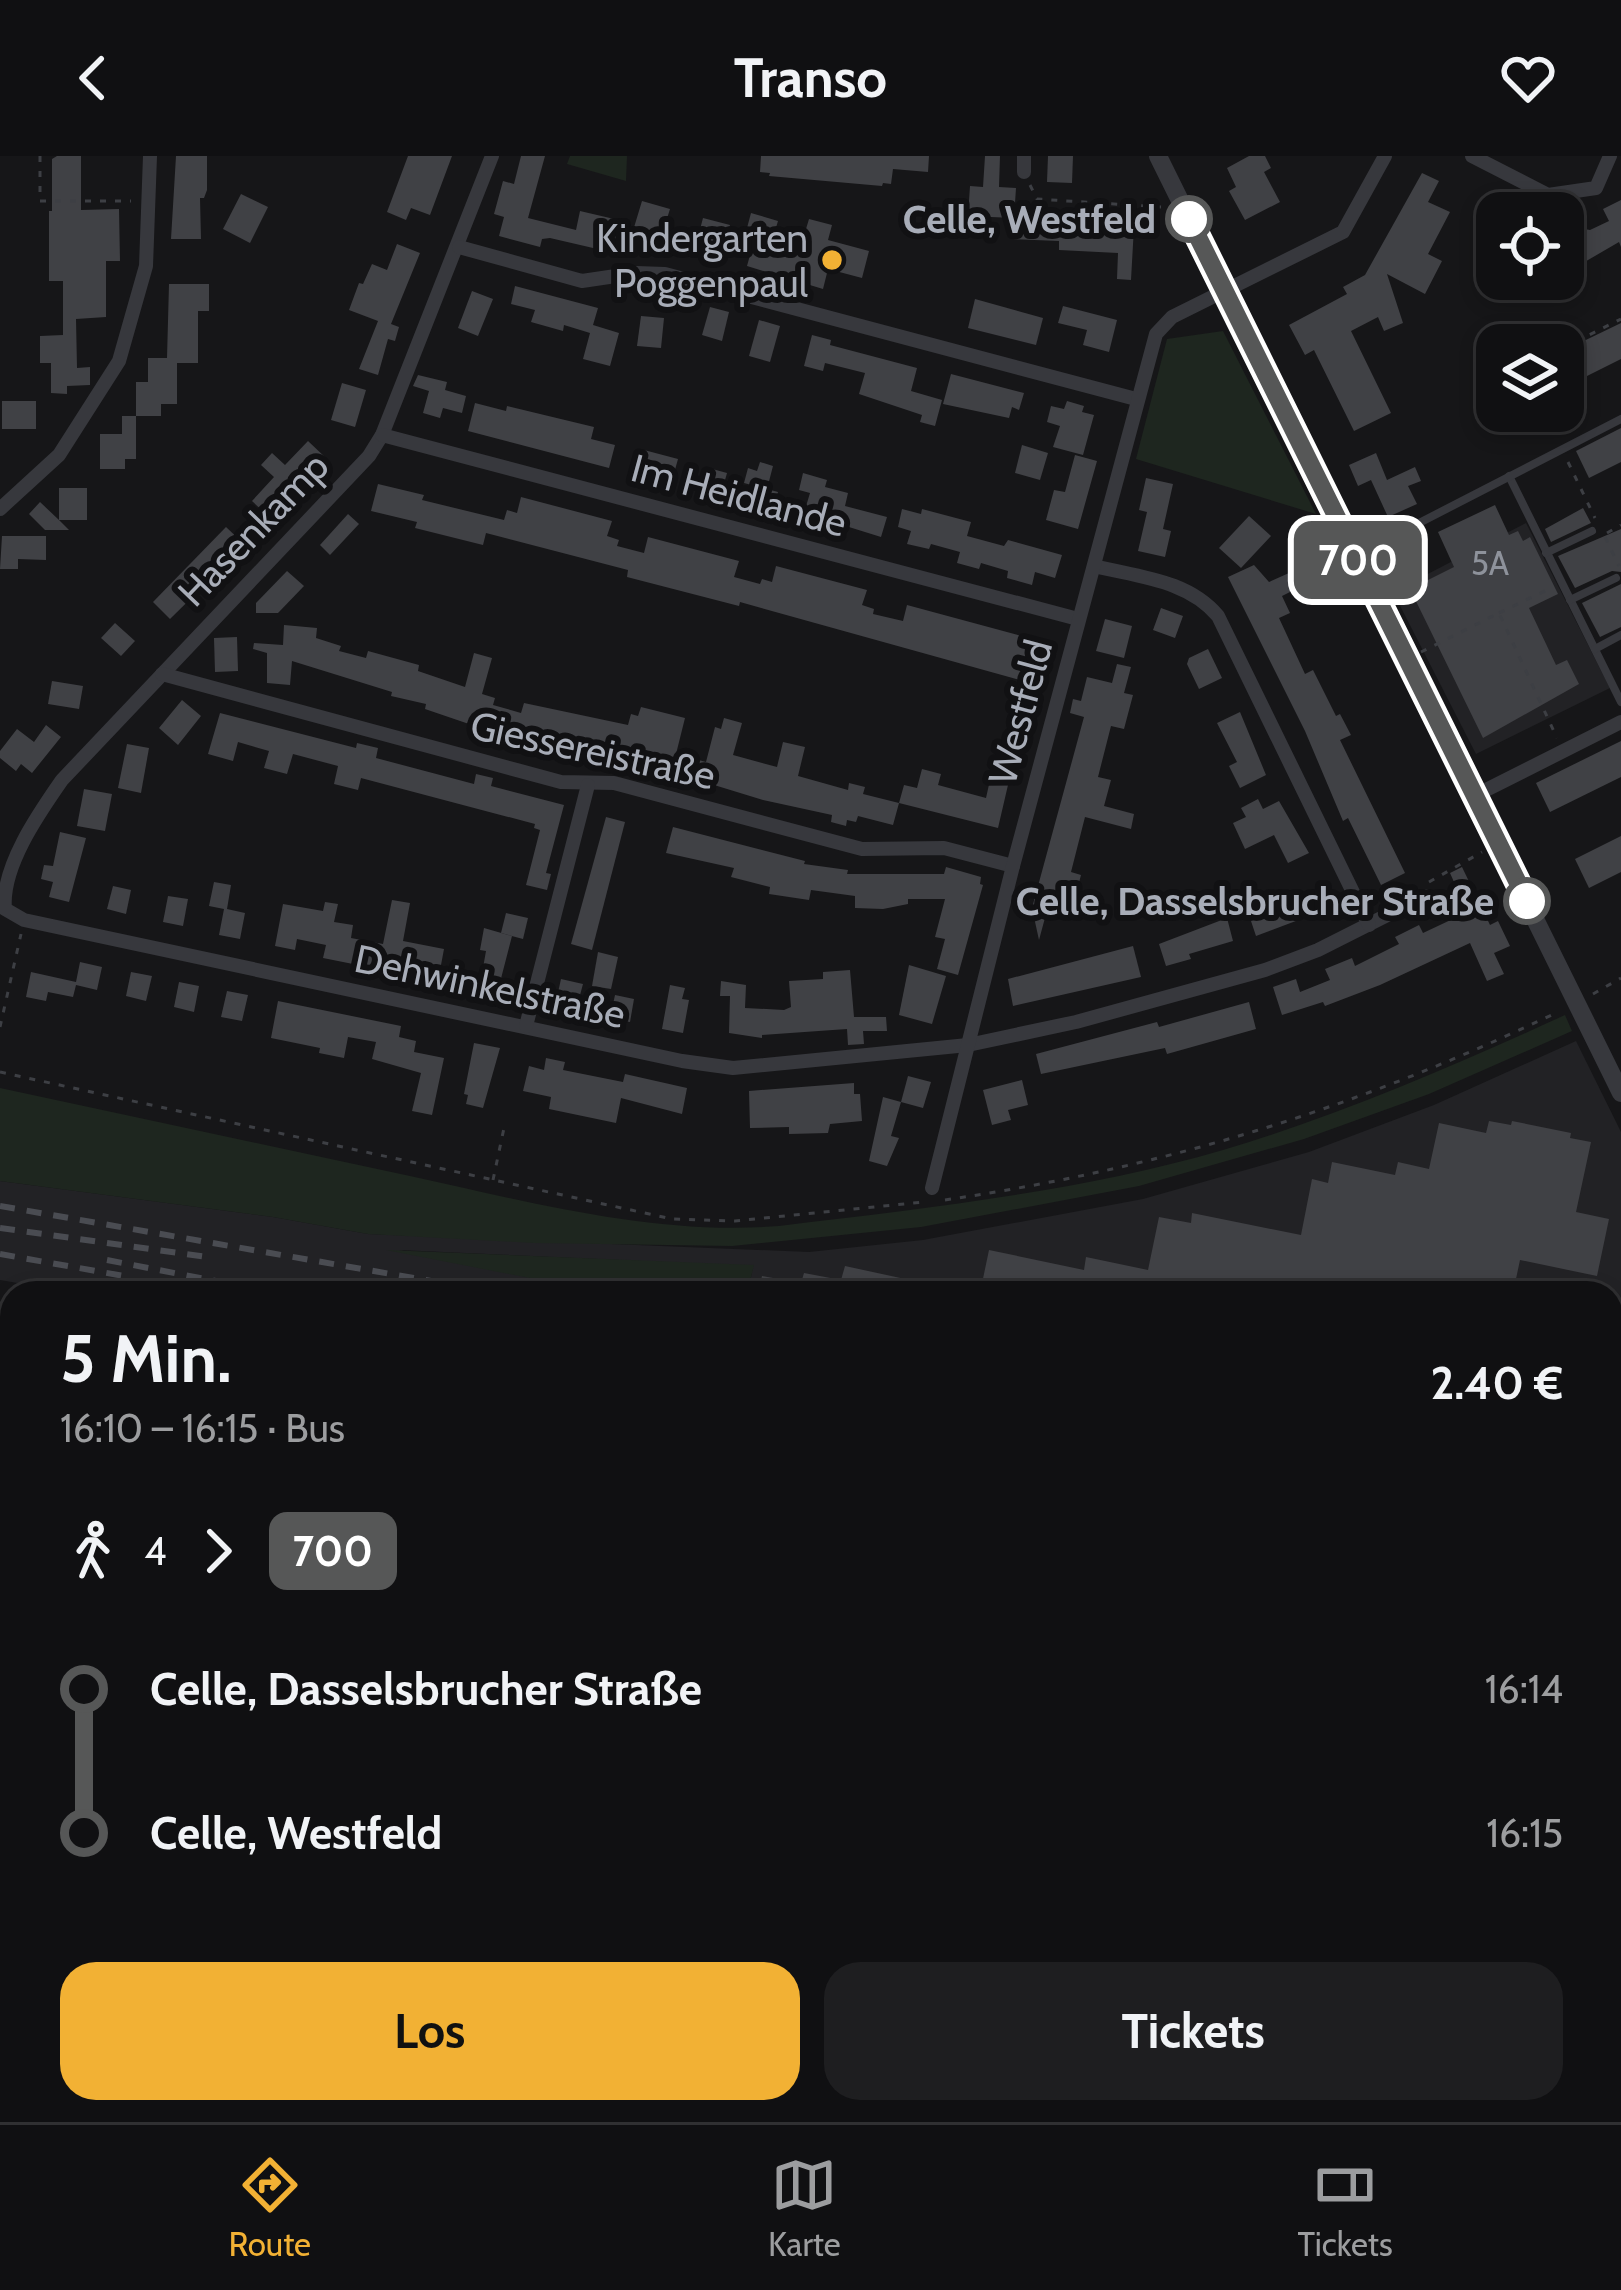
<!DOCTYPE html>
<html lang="de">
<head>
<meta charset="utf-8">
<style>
  :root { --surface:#101012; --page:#1e1e20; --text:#f1f3f6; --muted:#9c9d9f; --line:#303032; --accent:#f2b134 }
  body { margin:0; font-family:Cabin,sans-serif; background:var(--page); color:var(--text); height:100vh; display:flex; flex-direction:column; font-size:45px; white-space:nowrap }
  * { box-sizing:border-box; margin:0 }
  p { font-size:39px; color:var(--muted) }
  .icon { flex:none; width:66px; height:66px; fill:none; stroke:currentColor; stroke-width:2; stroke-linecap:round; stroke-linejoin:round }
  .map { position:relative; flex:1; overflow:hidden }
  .panel { position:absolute; left:0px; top:1125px; width:1623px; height:843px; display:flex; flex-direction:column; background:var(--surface); border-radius:36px 36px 0 0; box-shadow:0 6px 18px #0003,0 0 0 3px var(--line) }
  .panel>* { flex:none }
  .badge { padding:0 24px; border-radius:18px; font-size:42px; line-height:78px }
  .buttons { position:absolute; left:1476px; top:36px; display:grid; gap:24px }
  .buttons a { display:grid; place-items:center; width:108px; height:108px; border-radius:24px; background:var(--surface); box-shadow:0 6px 18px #0003,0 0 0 3px var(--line); font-size:60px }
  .map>.badge { position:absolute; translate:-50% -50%; box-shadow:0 0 0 6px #fff }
  .legs { display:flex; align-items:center; gap:18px; height:132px; padding:0 60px; font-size:39px }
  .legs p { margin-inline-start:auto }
  .head { display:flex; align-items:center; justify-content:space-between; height:204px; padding:0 60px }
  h1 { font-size:66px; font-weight:700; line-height:90px }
  .button { display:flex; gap:24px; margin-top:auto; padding:24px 60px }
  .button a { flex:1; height:138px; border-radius:36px; background:var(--accent); color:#111; font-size:48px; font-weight:700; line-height:138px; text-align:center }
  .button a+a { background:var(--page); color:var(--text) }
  ul { padding:0 60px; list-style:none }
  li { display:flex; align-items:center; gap:42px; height:144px; font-size:45px }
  li i { display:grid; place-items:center; width:18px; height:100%; margin:0 15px; background:currentColor }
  li i::after { content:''; width:30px; height:30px; margin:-15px; border:9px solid; border-radius:50%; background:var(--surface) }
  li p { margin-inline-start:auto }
  li:first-child i { background:linear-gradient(#0000 50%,currentColor 0) }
  li:last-child i { background:linear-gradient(currentColor 50%,#0000 0) }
  header { display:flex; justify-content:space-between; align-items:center; height:156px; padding:0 60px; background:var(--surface); font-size:54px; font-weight:700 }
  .tab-bar { display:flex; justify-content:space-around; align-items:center; height:168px; border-top:3px solid var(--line); background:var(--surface); font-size:33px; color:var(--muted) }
  .tab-bar a { display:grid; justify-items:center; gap:6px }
  .tab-bar .selected { color:var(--accent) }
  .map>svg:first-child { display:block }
</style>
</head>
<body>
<header><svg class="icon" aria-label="back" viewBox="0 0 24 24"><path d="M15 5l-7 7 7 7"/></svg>Transo<svg class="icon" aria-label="heart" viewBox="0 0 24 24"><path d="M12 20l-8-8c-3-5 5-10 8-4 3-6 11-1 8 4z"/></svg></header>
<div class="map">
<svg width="1621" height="1966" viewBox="0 0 1621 1966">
  <rect width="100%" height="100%" fill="#161618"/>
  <g fill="#222225">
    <polygon points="1526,367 1610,532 1476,598 1393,436"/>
    <polygon points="1576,885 1621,976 1621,1397 1611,1395 1611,1137 748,1137 753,1110 399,1094 606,1137 76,1137 0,1124 0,1025 273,1061 368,1078 809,1096 923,1084 1143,1043 1309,996 1434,949"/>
  </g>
  <g fill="#1e261f">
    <polygon points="570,0 627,0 626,25 567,8"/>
    <polygon points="1223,175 1316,358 1136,303 1167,183"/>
    <path d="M 1565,859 L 1572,875 L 1429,938 L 1304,983 L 1139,1030 L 921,1071 L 732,1090 L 534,1087 L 368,1078 L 273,1061 L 0,1025 L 0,932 C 137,961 273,991 410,1020 C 530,1046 655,1080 779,1070 C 928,1052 1078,1036 1223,994 C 1340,959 1454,910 1565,859 Z"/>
    <polygon points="386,1094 754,1109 747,1137 606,1137"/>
    <polygon points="0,1225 12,1237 12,1956 1611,1956 1611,1740 1621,1747 1621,1966 0,1966"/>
  </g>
  <g fill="#404145">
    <polygon points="57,0 81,0 81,54 119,53 120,105 106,105 106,161 76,163 77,212 90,211 90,229 67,230 67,238 51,237 51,207 40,207 40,180 63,179 63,125 49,125 49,55 52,55 52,3"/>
    <polygon points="176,0 207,0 207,34 204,42 200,42 201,83 171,83"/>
    <polygon points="408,0 452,0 430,59 411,52 406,64 387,56"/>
    <polygon points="521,0 545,0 528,62 576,74 580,55 627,66 627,91 607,91 606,95 550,82 542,83 540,91 499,80 504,61 494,58 503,25 514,28"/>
    <polygon points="761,0 929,0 928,16 893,13 891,28 883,27 882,30 769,20 770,17 760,16"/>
    <polygon points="985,0 1000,0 999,31 1016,32 1014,62 968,60 970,30 983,31"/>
    <polygon points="1048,0 1073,0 1072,27 1047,26"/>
    <polygon points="1249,0 1265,0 1271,12 1264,16 1280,46 1245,64 1229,35 1236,31 1227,12"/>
    <polygon points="1422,17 1439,25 1428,46 1450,56 1428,98 1442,105 1425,138 1387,118 1403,167 1384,175 1378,161 1351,175 1391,257 1354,275 1314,194 1305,199 1289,169 1347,138 1343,131 1365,119"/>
    <polygon points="241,38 268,51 250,87 223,73"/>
    <polygon points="1621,44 1621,91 1619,86 1576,111 1567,141 1563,141 1563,69 1590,74 1609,65 1603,53"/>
    <polygon points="642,45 670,53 664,72 698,81 703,62 730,69 721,103 670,92 632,78"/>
    <polygon points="1120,52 1135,53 1131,124 1117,123 1118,97 1059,94 1059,85 1013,83 1015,53 1061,55 1060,64 1120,67"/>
    <polygon points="751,57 778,65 772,85 800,93 809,63 832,69 828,84 869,95 862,122 828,113 823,133 747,110 757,74 747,72"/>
    <polygon points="397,88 420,97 391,168 399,171 395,185 388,183 378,219 359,213 378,165 349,154 359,127 363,128 372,108 387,114"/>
    <polygon points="169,128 209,128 209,155 198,155 198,207 177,207 177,248 161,248 161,260 136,260 136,226 148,226 148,202 167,202"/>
    <polygon points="515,130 598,152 593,169 619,177 610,210 583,203 590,177 564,169 563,175 531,166 535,154 511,148"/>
    <polygon points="472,135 493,143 478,180 458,172"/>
    <polygon points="975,143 1043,162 1036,189 968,172"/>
    <polygon points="1063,150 1117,164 1109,196 1083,189 1087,174 1058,167"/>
    <polygon points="710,151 729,156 722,185 702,179"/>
    <polygon points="641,160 664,162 661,192 637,190"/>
    <polygon points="759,164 780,170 770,206 749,200"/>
    <polygon points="1621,167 1621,203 1563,232 1563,195"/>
    <polygon points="812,179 831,184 830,189 917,212 911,235 942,244 935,270 920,266 922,259 859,238 865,217 825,207 823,215 804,210"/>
    <polygon points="951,218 1024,237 1019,254 1012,251 1009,262 943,248"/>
    <polygon points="418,219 447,226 445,234 466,240 462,257 443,252 440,262 423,257 429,235 413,230"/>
    <polygon points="342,227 366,234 355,271 331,264"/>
    <rect x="2" y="245" width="34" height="28"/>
    <polygon points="1067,245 1084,250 1082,256 1094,259 1083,299 1053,291 1060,270 1047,266 1051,250 1064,253"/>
    <polygon points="475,247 506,255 507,250 594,271 591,283 615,289 609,312 468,275"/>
    <polygon points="122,260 136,260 136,303 125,303 125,313 100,313 100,278 122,278"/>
    <polygon points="1621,272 1621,306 1589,322 1576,295"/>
    <polygon points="308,285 327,303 271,363 252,345 274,321 261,309 272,297 285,309"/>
    <polygon points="1022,289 1048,297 1040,324 1015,317"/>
    <polygon points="644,294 678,303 671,328 638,316"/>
    <polygon points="1376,297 1387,324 1415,311 1421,325 1408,330 1417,348 1388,361 1371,324 1358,330 1349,309"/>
    <polygon points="1075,299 1097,305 1078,373 1046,364 1054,334 1065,336"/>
    <polygon points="760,306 773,310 767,333 778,336 772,358 753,353 759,331 744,327 748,312 757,315"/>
    <polygon points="705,311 727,317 720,342 699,337"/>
    <polygon points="803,317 827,324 825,331 848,337 845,350 887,361 881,381 804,357 810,337 799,334"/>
    <polygon points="1146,322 1173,328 1163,373 1171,375 1165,401 1138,395 1147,356 1139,354"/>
    <polygon points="378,328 424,339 422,344 504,364 507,354 517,357 521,341 612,365 607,380 619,384 617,390 644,397 648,381 739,405 734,421 760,428 762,423 772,426 776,410 867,434 862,449 874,453 873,458 903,465 907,449 1033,483 1029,498 1041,502 1034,528 740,446 739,450 627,421 628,414 486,377 483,389 415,372 417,366 371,355"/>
    <rect x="59" y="332" width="28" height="32"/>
    <polygon points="40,346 59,364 69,374 45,374 29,358"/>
    <polygon points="1495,349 1509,379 1518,375 1523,385 1530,381 1558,438 1529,452 1556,509 1567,504 1579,528 1483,582 1410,433 1454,411 1438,376"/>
    <polygon points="1583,352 1591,367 1551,386 1545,373"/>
    <polygon points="902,353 921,358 922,353 971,366 967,380 1004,390 1008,384 1062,399 1055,422 1035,416 1032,429 1007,422 1008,415 981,407 979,413 957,407 960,396 931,388 929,393 907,388 911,375 898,371"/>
    <polygon points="348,358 359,368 330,399 320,389"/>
    <polygon points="1249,360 1271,380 1241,412 1219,392"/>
    <polygon points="226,371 245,389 170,463 153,446"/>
    <polygon points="1621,373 1621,416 1612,415 1575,432 1558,400"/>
    <polygon points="2,380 46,380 46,404 18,403 18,413 0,413"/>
    <polygon points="1254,409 1269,426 1289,417 1296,433 1282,440 1290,457 1279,462 1305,518 1313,514 1336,560 1340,558 1351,579 1340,584 1405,717 1381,729 1348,662 1343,665 1305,575 1228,421"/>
    <polygon points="287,415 304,430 278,457 256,457 256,447"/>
    <polygon points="1621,428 1621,471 1600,481 1582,447"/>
    <polygon points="1161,452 1183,460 1175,482 1153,474"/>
    <polygon points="1105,463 1132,470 1124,502 1096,495"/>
    <polygon points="115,467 135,485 121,500 101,482"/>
    <polygon points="284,469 317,472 316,482 341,490 339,495 366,502 368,495 419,509 418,515 465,531 474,497 492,502 482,538 495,542 493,549 521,557 524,547 628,569 631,558 638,560 641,551 685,562 676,598 706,606 715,571 721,573 724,562 742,567 733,599 777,611 783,586 805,591 798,620 848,634 849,627 865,631 863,638 899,647 893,669 858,660 856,666 847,664 846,670 831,666 832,659 763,644 688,621 556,589 554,596 539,592 425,553 426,548 391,540 392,536 292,505 290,529 267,527 267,497 253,493 254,487 283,489"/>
    <polygon points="237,481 238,515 215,516 214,482"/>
    <polygon points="1208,493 1222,522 1199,533 1187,508 1189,502"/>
    <polygon points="1117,508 1131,511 1124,537 1133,539 1124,573 1111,570 1098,621 1111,624 1104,650 1134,658 1131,673 1085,661 1071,716 1081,719 1075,742 1052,736 1039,784 1032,752 1084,561 1070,557 1073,543 1081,545 1087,521 1112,527"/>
    <polygon points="52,525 83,530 79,553 48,548"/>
    <polygon points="182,544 201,560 178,589 159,572"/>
    <polygon points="1240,556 1266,619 1240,632 1229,610 1237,606 1217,567"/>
    <polygon points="220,557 356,592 357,587 378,592 376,602 474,628 476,618 493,622 491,630 564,649 546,717 551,718 547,734 526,729 540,674 534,672 535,668 361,622 358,634 334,628 338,610 293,598 287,618 264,612 269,595 238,586 233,605 208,598"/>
    <polygon points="46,569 61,581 32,617 21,608 16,615 0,602 0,595 17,573 34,586"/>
    <polygon points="1621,585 1621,621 1550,656 1536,627"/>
    <polygon points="127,588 149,592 141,637 118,632"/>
    <polygon points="922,613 941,618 938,629 986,642 990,624 1008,629 998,672 899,647 904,629 917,632"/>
    <polygon points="84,633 112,638 105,675 77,670"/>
    <polygon points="1258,643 1263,653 1279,645 1309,697 1288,707 1274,679 1245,693 1233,667 1246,661 1241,652"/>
    <polygon points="606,661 625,666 592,794 571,788"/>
    <polygon points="673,671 805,705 804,708 848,714 847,718 944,718 946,711 981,721 980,728 983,729 958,819 937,813 945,783 935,781 945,743 908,743 908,748 883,753 855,752 855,740 811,734 809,744 769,738 770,731 731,721 734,712 666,697"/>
    <polygon points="60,676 86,682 69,746 49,741 53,726 41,723 44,709 53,710"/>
    <polygon points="1621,680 1621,716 1589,732 1575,703"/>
    <polygon points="1462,711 1490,769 1498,765 1510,790 1494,797 1504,818 1487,825 1470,787 1380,829 1325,850 1323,846 1282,859 1273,831 1296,823 1300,836 1330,824 1325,813 1352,802 1355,810 1399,788 1395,781 1419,769 1423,777 1457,761 1448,740 1458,735 1450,717"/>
    <polygon points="214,726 231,729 227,753 245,757 240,783 219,779 224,753 209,750"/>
    <polygon points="113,730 131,734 126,758 107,753"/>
    <polygon points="1317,733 1325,754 1256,780 1248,756"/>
    <polygon points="168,740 188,743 183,770 163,766"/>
    <polygon points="392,744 410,747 403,785 444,793 438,825 323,802 326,789 297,783 295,794 275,790 283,748 323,755 325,746 338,748 334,766 353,769 351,782 383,788"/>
    <polygon points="506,757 528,762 523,783 501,777"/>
    <polygon points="1227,762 1233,785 1189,798 1191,803 1166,810 1159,788"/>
    <polygon points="484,772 512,780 497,838 479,834 486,795 480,794"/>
    <polygon points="1133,790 1141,821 1013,850 1008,823"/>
    <polygon points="598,796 618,801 611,833 592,830"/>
    <polygon points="80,806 102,811 97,834 76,829 73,841 48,836 46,845 26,841 31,816 76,826"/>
    <polygon points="909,809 946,820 932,868 899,859"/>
    <polygon points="850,814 854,861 886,861 887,875 863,875 864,888 848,889 847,873 762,879 762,882 729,877 730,840 720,840 721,825 746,829 745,852 784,854 791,851 789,825 823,823 823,816"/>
    <polygon points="131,816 152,820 146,845 126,840"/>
    <polygon points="561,823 583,828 576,854 555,850"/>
    <polygon points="179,826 199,830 194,856 174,851"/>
    <polygon points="670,829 685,832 682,843 689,844 683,877 662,873"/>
    <polygon points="227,835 248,839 242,865 221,861"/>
    <polygon points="615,839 634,843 630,866 610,862"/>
    <polygon points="278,845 401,870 399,881 416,885 414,896 444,902 432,959 412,955 421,917 372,903 376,886 348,881 344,902 319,897 320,892 271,882"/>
    <polygon points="1249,846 1256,873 1167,898 1165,892 1041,918 1036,898 1157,866 1159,871"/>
    <polygon points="474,887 500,892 483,952 466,948 468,939 464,938"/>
    <polygon points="546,902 565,906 563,914 623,926 625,918 687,932 682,958 621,942 616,967 549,953 551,941 523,935 529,910 544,914"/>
    <polygon points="908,920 931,926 923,952 901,946"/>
    <polygon points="1022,924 1028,949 1008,954 1011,964 992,969 983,934"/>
    <polygon points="854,927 854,938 860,938 862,965 830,968 828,977 789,978 789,971 750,972 749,935"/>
    <polygon points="883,941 901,946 891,980 899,982 887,1010 869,1005"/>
    <polygon points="1489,965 1511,969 1512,965 1571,977 1570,982 1591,986 1576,1056 1609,1063 1597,1120 1520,1104 1513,1137 980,1137 989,1094 1084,1114 1086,1101 1148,1114 1159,1061 1191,1067 1192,1057 1301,1079 1312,1023 1328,1027 1332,1006 1395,1019 1398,1006 1429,1013 1439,967 1486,977"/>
    <polygon points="845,1110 942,1131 941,1137 758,1137 762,1120 801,1127 804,1117 841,1124"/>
  </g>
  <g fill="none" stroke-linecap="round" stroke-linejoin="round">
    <g stroke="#3d3f44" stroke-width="3" stroke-dasharray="6 9" stroke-linecap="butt">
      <polyline points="40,0 40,45 131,45"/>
      <polyline points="1030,29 1037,43 1161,51"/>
      <polyline points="1563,192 1621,163"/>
      <polyline points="1544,255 1556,281"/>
      <polyline points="1568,306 1595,362"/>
      <polyline points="1607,377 1621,369"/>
      <polyline points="1605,381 1619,410"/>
      <polyline points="1499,457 1549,433"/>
      <polyline points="1421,496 1499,457 1557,582"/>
      <polyline points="1429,726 1482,696"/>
      <polyline points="1593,838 1621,822"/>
      <polyline points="0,871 21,778"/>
      <polyline points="0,916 672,1063 735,1065 923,1046"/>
      <polyline points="493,1024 504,972"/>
      <path d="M 945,1044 C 1168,1011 1354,953 1558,856"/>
      <polyline points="0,1221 12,1239"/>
      <polyline points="1611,1408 1621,1410"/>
      <polyline points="0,1534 12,1544"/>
      <polyline points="0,1765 12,1813"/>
      <polyline points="34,1956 36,1966"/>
      <polyline points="139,1956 141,1966"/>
      <polyline points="655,1966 656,1956"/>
      <polyline points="860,1966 862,1956"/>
      <polyline points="1026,1966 1028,1956"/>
      <polyline points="1206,1966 1207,1956"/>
      <polyline points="1407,1966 1409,1956"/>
    </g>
    <g stroke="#37383d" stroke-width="8">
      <polyline points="1509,320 1621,546"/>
      <polyline points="1546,397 1592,375"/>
      <polyline points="1357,399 1621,263"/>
      <polyline points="1570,444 1616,422"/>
      <polyline points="1595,493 1621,479"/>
      <polyline points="0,1169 12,1171"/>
      <polyline points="1611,1725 1621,1732"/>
    </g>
    <g stroke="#37383d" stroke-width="14">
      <path d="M 492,0 L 382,279 L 369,300 L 62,624 C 39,657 1,711 5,753 L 24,764 L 682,905 L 733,912 L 968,889 L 1076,866 L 1265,814 L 1318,794 L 1425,740"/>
      <polyline points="1472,0 1548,39 1596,32 1610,0"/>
      <polyline points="1024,16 1024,0"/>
      <polyline points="459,91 582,125 636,117 665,118 1136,243"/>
      <polyline points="382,279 1078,463"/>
      <polyline points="0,353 59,299 119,205 146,110 150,0"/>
      <path d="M 1094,410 C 1139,421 1188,424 1218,460 L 1369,769"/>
      <polyline points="162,518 561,626 614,627 862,693 944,692 1013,710"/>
      <polyline points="1474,640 1621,566"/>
      <polyline points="526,870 588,629"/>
      <polyline points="932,1032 1013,710 1156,178 1172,161 1343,76 1385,0"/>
    </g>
    <polyline stroke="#37383d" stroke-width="18" points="1158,0 1621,937"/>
    <g stroke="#4a4c52" stroke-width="6" stroke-dasharray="15 12" stroke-linecap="butt">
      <polyline points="0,1050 500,1137"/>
      <polyline points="0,1072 207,1101"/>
      <polyline points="0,1098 124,1120"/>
      <polyline points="107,1104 278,1137"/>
      <polyline points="1611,1381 1621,1383"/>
      <polyline points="1611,1698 1621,1705"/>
    </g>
  </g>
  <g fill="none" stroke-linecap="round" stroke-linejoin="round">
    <defs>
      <polyline id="line-1" points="1189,63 1527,745"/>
    </defs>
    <use href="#line-1" stroke="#fff" stroke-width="27"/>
    <use href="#line-1" stroke="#565757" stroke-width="18"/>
  </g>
  <g fill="#fff" stroke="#565757" stroke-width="6">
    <circle cx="1189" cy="63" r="21"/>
    <circle cx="1527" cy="745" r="21"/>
  </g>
  <circle fill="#f2b134" stroke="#111113" stroke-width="4.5" cx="832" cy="104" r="12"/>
  <g text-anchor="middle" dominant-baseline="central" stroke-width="12" stroke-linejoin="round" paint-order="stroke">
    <g font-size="33" fill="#8e929b">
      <text x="1490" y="407">5A</text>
    </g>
    <g font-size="39" font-weight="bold" fill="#a8adb8" stroke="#111113" text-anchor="end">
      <text x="1156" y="63">Celle, Westfeld</text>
      <text x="1494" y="745">Celle, Dasselsbrucher Straße</text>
    </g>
    <g font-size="39" fill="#a8adb8" stroke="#111113" text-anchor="end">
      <text x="808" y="82">Kindergarten<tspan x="808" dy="45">Poggenpaul</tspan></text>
    </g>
    <g font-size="39" fill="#a8adb8" stroke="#111113">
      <text transform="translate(739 339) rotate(15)">Im Heidlande</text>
      <text transform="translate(253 373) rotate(-46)">Hasenkamp</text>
      <text transform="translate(1020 556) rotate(-75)">Westfeld</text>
      <text transform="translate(593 594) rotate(12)">Giessereistraße</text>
      <text transform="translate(490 830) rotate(12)">Dehwinkelstraße</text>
    </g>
  </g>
</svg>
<div class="buttons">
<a><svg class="icon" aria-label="locate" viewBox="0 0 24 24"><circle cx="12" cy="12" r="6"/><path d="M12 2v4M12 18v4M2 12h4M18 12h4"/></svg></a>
<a><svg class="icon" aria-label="layers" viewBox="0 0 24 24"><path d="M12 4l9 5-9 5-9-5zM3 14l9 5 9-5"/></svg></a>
</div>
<b class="badge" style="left:1358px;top:404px;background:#565757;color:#fff">700</b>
<section class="panel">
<div class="head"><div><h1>5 Min.</h1><p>16:10 – 16:15 · Bus</p></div><b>2.40 €</b></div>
<div class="legs"><svg class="icon" aria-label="walk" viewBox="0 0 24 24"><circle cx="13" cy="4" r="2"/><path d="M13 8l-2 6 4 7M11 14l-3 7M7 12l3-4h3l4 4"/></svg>4<svg class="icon" aria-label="forward" viewBox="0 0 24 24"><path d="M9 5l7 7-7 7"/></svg><b class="badge" style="background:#565757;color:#fff">700</b></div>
<ul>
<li><i style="color:#565757"></i><b>Celle, Dasselsbrucher Straße</b><p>16:14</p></li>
<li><i style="color:#565757"></i><b>Celle, Westfeld</b><p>16:15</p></li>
</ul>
<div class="button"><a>Los</a><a>Tickets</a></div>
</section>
</div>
<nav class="tab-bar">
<a class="selected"><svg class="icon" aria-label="directions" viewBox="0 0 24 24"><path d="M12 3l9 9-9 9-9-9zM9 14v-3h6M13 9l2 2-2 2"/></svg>Route</a>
<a><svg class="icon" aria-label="map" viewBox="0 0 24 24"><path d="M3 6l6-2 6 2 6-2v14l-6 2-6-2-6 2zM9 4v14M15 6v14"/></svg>Karte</a>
<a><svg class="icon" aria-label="tickets" viewBox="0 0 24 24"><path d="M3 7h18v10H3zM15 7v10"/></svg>Tickets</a>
</nav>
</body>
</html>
